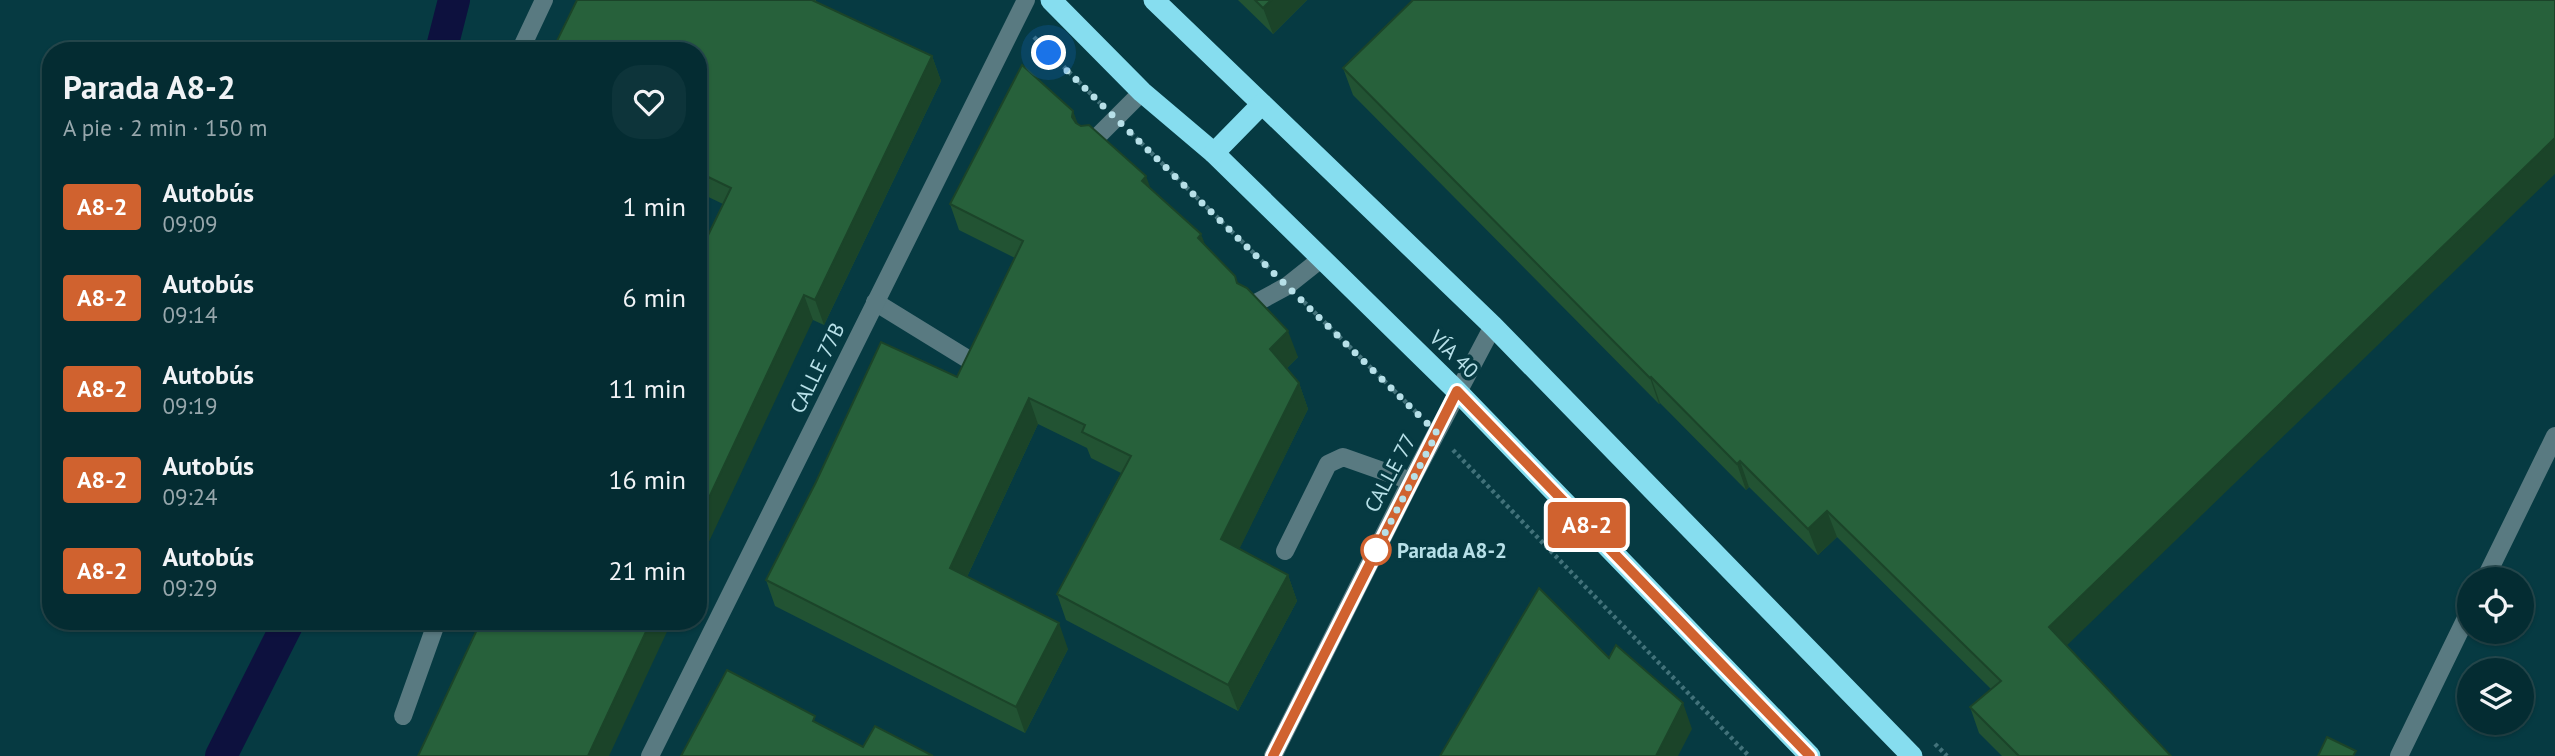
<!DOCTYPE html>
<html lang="es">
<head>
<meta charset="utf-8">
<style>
  :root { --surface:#042c32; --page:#0d343a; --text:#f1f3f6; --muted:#97a7ac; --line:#25484d }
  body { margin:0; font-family:"PT Sans",sans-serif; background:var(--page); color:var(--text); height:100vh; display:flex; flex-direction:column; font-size:26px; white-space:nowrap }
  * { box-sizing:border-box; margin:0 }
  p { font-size:23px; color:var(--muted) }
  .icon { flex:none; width:38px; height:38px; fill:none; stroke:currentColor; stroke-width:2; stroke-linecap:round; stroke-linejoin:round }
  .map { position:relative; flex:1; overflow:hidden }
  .panel { position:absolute; left:42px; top:42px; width:665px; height:588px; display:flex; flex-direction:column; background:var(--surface); border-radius:28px; box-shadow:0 2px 5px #0004,0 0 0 2px var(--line) }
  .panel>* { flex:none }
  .badge { padding:0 14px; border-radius:5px; font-size:24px; line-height:46px }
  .fabs { position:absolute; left:2457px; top:567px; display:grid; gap:14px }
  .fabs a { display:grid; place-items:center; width:77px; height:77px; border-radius:50%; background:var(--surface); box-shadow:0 2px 5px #0004,0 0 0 2px var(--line); font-size:35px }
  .you { position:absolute; width:35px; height:35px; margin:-18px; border:5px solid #fff; border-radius:50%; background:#1a73e8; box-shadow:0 0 0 10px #1a73e833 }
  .map>.badge { position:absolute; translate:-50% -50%; box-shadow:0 0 0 4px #fff }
  .round { display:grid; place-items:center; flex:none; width:74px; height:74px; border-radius:28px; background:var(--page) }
  .summary { display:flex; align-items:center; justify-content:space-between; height:119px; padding:0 21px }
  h1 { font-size:33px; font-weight:700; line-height:52px }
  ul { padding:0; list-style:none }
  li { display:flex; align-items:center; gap:21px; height:91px; padding:0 21px }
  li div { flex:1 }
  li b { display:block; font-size:26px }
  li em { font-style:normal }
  li .badge { min-width:77px; font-weight:700; text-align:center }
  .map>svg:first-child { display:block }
</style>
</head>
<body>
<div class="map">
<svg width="2555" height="756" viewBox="0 0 2555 756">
  <rect width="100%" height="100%" fill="#063a42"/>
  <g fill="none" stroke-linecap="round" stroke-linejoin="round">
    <g stroke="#0d113e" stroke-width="32">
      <polyline points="441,51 454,0"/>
      <polyline points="221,756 289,621"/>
    </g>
    <g stroke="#42727a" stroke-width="4.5" stroke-dasharray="3.5 3.5" stroke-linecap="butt">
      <polyline points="1034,37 1100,103"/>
      <polyline points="1131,133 1270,269"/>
      <polyline points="1304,302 1420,416"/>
      <polyline points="1453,450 1749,756"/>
      <polyline points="1935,744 1947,756"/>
    </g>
    <g stroke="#597a81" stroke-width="18">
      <polyline points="520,51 544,0"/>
      <polyline points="1093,141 1142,92"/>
      <polyline points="875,302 966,358"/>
      <polyline points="1256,303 1287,286 1321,259"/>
      <polyline points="1285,551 1328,464 1343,457 1411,481"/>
      <polyline points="2485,579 2555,436"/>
      <polyline points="403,716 437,621"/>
      <polyline points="650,756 1026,0"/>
      <polyline points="1273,756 1411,481 1493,326"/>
      <polyline points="2399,756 2469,612"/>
    </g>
    <g stroke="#86ddef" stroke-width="21">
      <polyline points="1051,0 1142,92 1214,153 1457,391 1810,756"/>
      <polyline points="1154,0 1493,326 1912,756"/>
      <polyline points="1214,153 1262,104"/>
    </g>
  </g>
  <g fill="#225333">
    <polygon points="577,0 816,0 816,2 932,56 941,81 824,325 813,320 723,204 698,192 698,51"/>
    <polygon points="1238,0 1307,0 1273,34"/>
    <polygon points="1343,68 2067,646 2171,756 2002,756 1979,733 1970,707 1991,689 1837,537 1818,555 1749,487 1746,490 1660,403 1659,404 1353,95"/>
    <polygon points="1078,124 1151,189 1205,245 1298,357 1287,368 1299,383 1308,409 1239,549 1288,575 1297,601 1238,711 1066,620 1057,594 1121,473 1091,458 1087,448 1038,424 967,577 1068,649 1025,733 775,606 766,580 816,482 957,377 1015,258 959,230 950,204"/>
  </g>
  <g fill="#1b4429">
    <polygon points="1271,0 1307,0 1273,34 1263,8"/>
    <polygon points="932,56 941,81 824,325 815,300"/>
    <polygon points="1073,111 1083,137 1072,117"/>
    <polygon points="2555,138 2555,174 2059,653 2049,627"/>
    <polygon points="1146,176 1156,203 1142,181"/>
    <polygon points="1201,234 1211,260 1198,238"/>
    <polygon points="804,295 813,320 698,565 698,521"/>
    <polygon points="1288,331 1298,357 1280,375 1270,349"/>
    <polygon points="1651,377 1660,403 1659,404 1650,378"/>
    <polygon points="1299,383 1308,409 1231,566 1221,539"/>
    <polygon points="1029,398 1038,424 959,594 950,568"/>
    <polygon points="1740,461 1749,487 1746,490 1737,464"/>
    <polygon points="1827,511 1837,537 1818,555 1808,529"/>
    <polygon points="1288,575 1297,601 1238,711 1228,685"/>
    <polygon points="651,621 672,621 609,756 588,756"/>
    <polygon points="1059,623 1068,649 1025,733 1016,707"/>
    <polygon points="1683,703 1692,729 1678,756 1656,756"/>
  </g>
  <g fill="#27613b" stroke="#1b4429" stroke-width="2">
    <polygon points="577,0 812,0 932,56 815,300 804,295 698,521 698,256 731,188 698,172 698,51 552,51"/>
    <polygon points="1255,0 1271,0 1263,8"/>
    <polygon points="1413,0 2555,0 2555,138 2049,627 2171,756 2019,756 1970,707 2001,681 1827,511 1808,529 1740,461 1737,464 1651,377 1650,378 1343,68"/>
    <polygon points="1022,65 1073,111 1072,117 1076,123 1081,126 1089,125 1146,176 1142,181 1201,234 1198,238 1235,276 1237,283 1247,288 1288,331 1270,349 1299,383 1221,539 1288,575 1228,685 1057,594 1131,456 1082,432 1085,425 1029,398 950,568 1059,623 1016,707 766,580 816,482 881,342 957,377 1023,241 950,204"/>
    <polygon points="1539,588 1609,658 1616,645 1683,703 1656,756 1440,756"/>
    <polygon points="481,621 651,621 588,756 418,756"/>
    <polygon points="727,670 815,716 813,721 863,747 875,726 933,756 681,756"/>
    <polygon points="2327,737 2356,751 2353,756 2318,756"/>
  </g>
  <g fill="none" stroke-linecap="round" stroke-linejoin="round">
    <defs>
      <polyline id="line" points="1273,756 1457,391 1810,756"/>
    </defs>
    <use href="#line" stroke="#fff" stroke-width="16"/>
    <use href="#line" stroke="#d0622f" stroke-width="10"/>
    <polyline stroke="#b7e0e8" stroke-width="7" stroke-dasharray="0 12.6" points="1049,53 1437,433 1373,556 1376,550"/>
  </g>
  <circle fill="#fff" stroke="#d0622f" stroke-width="3.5" cx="1376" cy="550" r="14"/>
  <g text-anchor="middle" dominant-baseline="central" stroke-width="7" stroke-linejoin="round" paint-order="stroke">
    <g font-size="21" fill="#b7e0e8" stroke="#063a42">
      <text transform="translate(1454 354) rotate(44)">VÍA 40</text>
      <text transform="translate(817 368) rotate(-64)">CALLE 77B</text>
      <text transform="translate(1390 473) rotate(-62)">CALLE 77</text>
    </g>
    <g font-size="21" font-weight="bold" fill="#b7e0e8" stroke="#063a42" text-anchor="start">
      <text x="1397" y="550">Parada A8-2</text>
    </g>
  </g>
</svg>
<div class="fabs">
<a><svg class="icon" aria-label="locate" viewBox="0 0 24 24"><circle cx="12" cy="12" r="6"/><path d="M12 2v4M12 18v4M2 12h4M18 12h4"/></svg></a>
<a><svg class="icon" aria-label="layers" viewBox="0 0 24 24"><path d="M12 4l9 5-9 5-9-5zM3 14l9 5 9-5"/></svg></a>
</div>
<div class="you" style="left:1049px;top:53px"></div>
<b class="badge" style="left:1587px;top:525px;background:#d0622f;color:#fff">A8-2</b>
<section class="panel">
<div class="summary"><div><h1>Parada A8-2</h1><p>A pie · 2 min · 150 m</p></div><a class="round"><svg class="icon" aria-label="heart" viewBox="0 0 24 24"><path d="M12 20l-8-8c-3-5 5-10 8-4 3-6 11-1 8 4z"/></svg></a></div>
<ul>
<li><span class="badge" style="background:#d0622f;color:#fff">A8-2</span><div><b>Autobús</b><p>09:09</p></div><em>1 min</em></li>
<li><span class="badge" style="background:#d0622f;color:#fff">A8-2</span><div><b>Autobús</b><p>09:14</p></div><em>6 min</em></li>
<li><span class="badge" style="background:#d0622f;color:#fff">A8-2</span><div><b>Autobús</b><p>09:19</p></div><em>11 min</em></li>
<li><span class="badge" style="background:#d0622f;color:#fff">A8-2</span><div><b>Autobús</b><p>09:24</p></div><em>16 min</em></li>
<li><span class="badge" style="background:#d0622f;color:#fff">A8-2</span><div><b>Autobús</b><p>09:29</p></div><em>21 min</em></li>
</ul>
</section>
</div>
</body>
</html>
